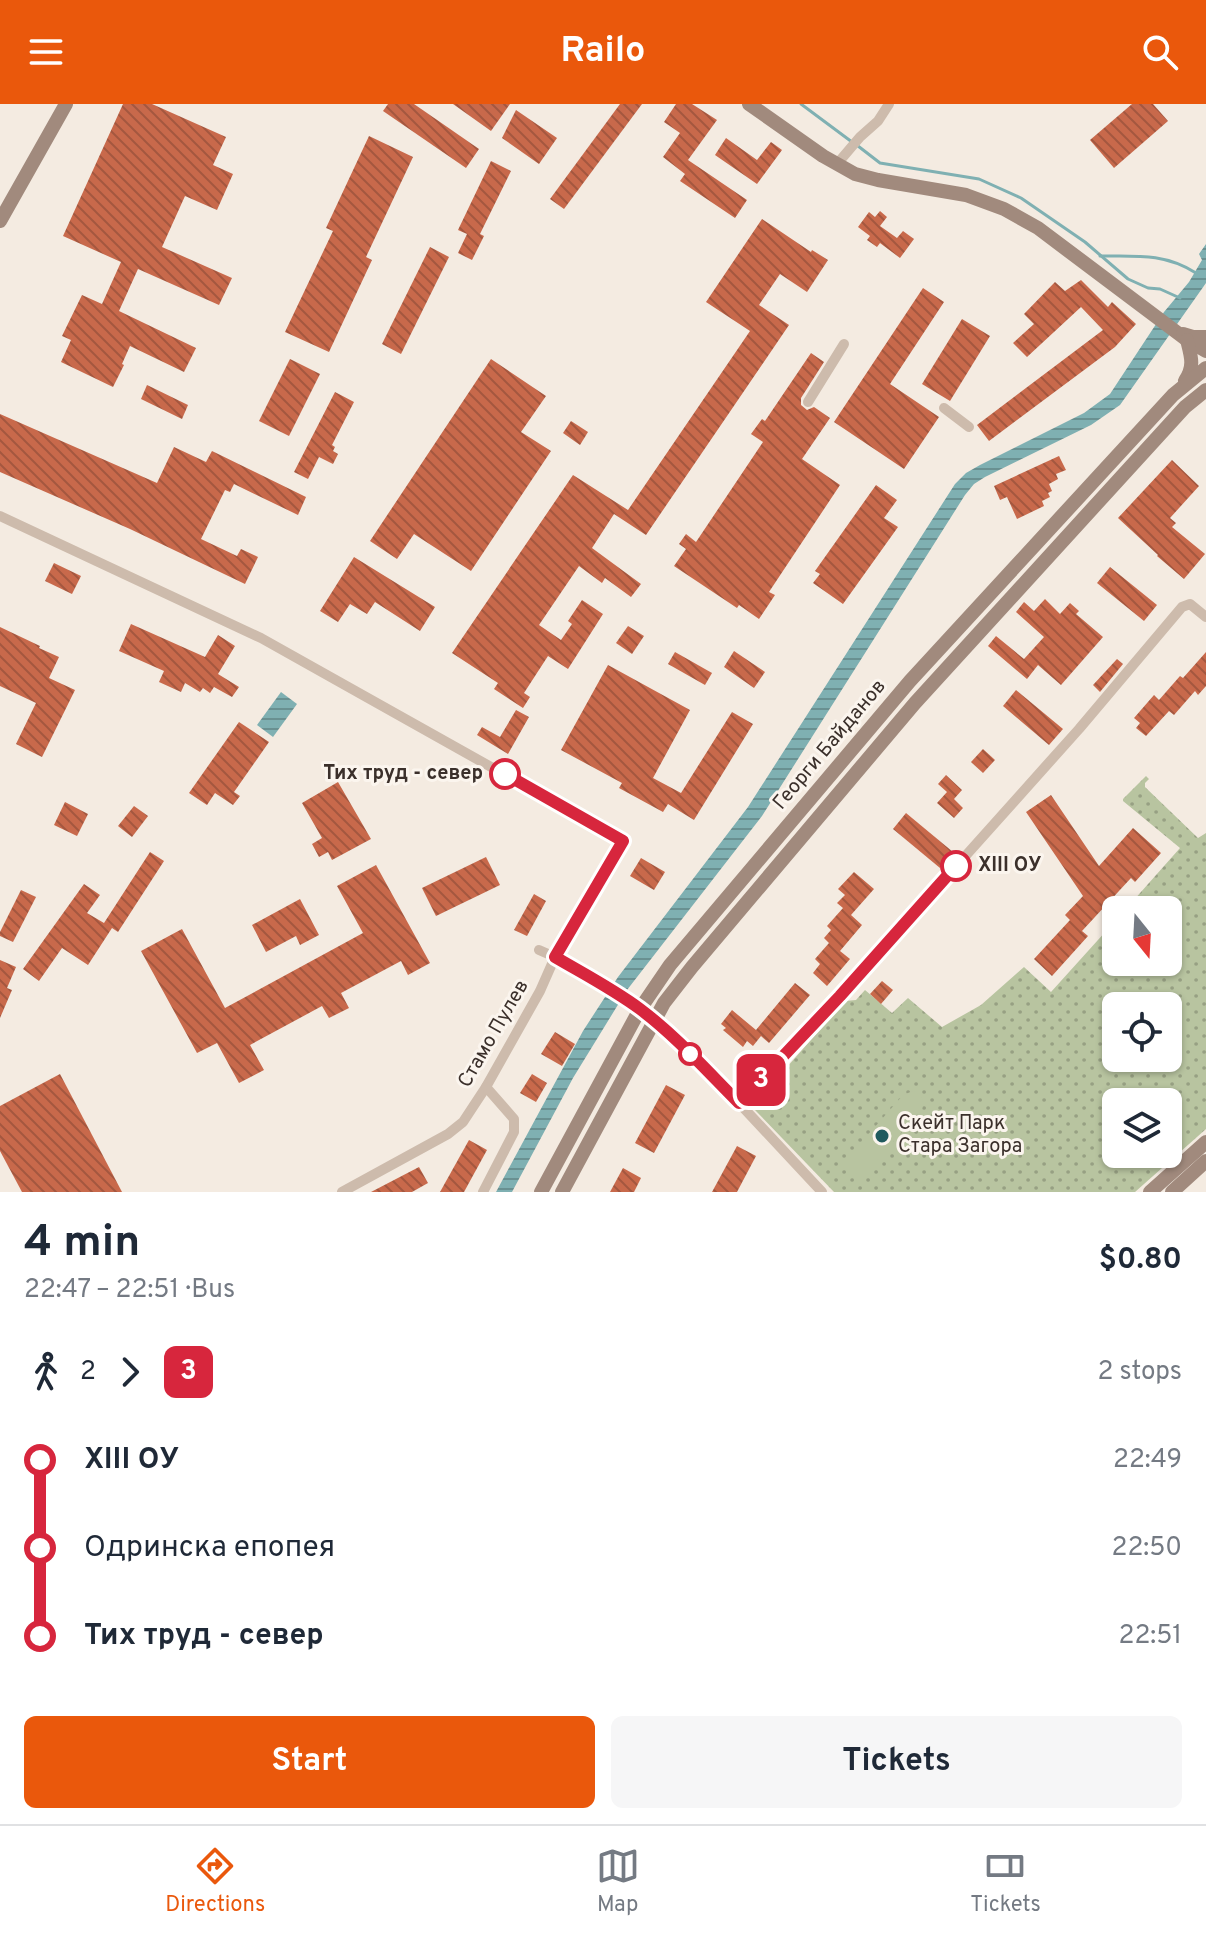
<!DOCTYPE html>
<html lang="en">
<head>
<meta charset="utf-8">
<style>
  :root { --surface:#fff; --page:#f6f6f7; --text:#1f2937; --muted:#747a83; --line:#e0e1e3; --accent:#ea580c }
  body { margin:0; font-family:Overpass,sans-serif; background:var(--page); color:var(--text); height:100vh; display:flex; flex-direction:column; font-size:30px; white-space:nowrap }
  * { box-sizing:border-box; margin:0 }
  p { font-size:26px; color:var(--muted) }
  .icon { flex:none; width:44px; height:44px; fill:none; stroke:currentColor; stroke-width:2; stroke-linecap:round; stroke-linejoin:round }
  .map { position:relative; height:1088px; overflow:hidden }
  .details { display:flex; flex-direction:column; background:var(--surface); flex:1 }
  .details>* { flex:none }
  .badge { padding:0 16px; border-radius:12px; font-size:28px; line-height:52px }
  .needle { width:52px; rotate:162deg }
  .buttons { position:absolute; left:1102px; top:792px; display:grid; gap:16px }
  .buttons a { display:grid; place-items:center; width:80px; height:80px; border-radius:12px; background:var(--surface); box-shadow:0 2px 6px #0004; font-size:40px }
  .map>.badge { position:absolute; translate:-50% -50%; box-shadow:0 0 0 4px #fff }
  .legs { display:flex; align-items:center; gap:12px; height:88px; padding:0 24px; font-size:26px }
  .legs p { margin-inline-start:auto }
  .headline { display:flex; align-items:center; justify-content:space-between; height:136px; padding:0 24px }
  h1 { font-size:44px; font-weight:700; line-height:60px }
  .cta { display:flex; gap:16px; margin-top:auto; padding:16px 24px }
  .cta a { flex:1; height:92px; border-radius:12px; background:var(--accent); color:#fff; font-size:32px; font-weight:700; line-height:92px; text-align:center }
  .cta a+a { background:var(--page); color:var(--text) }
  ul { padding:0 24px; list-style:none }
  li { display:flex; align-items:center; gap:28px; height:88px; font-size:30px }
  li i { display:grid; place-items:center; width:12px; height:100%; margin:0 10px; background:currentColor }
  li i::after { content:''; width:20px; height:20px; margin:-10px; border:6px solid; border-radius:50%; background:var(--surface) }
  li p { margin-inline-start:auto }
  li:first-child i { background:linear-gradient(#0000 50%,currentColor 0) }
  li:last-child i { background:linear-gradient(currentColor 50%,#0000 0) }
  header { display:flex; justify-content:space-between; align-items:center; height:104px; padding:0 24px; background:var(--accent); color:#fff; font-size:36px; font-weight:700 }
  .tab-bar { display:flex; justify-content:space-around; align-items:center; height:112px; border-top:2px solid var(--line); background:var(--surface); font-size:22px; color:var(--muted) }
  .tab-bar a { display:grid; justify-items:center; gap:4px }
  .tab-bar .on { color:var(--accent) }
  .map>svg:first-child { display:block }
</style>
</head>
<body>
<header><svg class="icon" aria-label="menu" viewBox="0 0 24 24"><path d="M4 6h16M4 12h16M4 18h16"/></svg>Railo<svg class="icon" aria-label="search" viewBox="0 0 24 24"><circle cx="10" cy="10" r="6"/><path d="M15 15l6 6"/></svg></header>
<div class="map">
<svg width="1206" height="1088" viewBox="0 0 1206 1088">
  <defs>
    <pattern id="park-dots" width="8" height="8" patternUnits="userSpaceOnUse" patternTransform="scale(2)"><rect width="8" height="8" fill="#b8c4a0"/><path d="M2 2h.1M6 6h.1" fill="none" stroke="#97a083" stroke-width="1.8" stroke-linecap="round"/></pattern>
    <pattern id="water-rules" width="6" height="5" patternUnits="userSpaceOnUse" patternTransform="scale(2)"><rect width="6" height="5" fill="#7fb0b2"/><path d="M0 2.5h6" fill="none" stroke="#699091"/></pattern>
    <pattern id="building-back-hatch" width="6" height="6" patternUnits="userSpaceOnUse" patternTransform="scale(2)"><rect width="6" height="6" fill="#c8694b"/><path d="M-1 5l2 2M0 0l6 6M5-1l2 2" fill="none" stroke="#a4573f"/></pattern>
  </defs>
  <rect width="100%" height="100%" fill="#f4ebe1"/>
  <path fill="url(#park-dots)" fill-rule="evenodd" d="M 1146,672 L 1149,675 L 1145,679 L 1145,683 L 1198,734 L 1206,729 L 1206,1025 L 1135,1088 L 834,1088 L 755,1006 L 759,995 L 845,897 L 856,896 L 865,886 L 892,909 L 908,894 L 942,923 L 981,901 L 1024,863 L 1051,888 L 1116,816 L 1116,858 L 1168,858 L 1168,806 L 1125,806 L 1180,744 L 1123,697 L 1123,695 ZM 1116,902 L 1168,902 L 1168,954 L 1116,954 ZM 1116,998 L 1168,998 L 1168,1050 L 1116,1050 Z"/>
  <path fill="#b8c4a0" d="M 913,987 C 922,989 925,997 922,1005 L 863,1072 L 859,1073 L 844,1061 L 844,1058 L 903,991 Z"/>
  <g fill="url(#water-rules)">
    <polygon points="1206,140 1206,179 1120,301 1091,321 985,373 974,380 965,391 762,712 627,886 573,974 512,1088 496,1088 583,927 618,873 748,703 955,380 966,369 980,361 1084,309 1110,290 1164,208 1189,178 1202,156 1199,150"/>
    <polygon points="281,588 297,600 273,633 257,621"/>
  </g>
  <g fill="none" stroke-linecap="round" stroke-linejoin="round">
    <g stroke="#7fb0b2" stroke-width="3">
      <polyline points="801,0 852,38"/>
      <polyline points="858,42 880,59 979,75 1021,94 1085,138 1128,175 1148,184 1160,185 1180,194"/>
      <path d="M 1100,152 C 1136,152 1165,149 1196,169"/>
    </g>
  </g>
  <g fill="url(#building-back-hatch)">
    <polygon points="123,0 152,0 226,33 213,61 233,70 217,106 185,92 162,143 232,174 219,201 138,165 119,207 196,244 184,268 130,242 122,260 124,261 113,283 61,258 71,236 62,232 82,191 102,200 121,158 63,132"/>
    <polygon points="388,0 414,0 479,45 466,64 383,7"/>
    <polygon points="453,0 510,0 491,27"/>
    <polygon points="620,0 642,0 564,105 550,95"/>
    <polygon points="676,0 692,0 717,16 688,56 747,96 735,114 680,77 685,70 663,53 680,29 664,18"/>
    <polygon points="1132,0 1153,0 1168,17 1114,64 1090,36"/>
    <polygon points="516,6 557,34 539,60 502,34"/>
    <polygon points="369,32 413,53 366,153 372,156 329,248 285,228 333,127 326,124"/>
    <polygon points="726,34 757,56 771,38 782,46 757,80 715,51"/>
    <polygon points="491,57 511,67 480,130 484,132 472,156 458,149 467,130 458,126"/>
    <polygon points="880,107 887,113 880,122 897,134 903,127 914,135 900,154 880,139 877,143 867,136 870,132 858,123 869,108 875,113"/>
    <polygon points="762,115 811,148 812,146 828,156 807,188 780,170 759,201 789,221 646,431 614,410 592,444 641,480 631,493 605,474 602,479 579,462 539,521 561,536 572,520 568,517 582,496 603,510 568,565 548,552 524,589 530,593 523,604 494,585 498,579 452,549 573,371 628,406 750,227 706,198"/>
    <polygon points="430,143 449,153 401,250 382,240"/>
    <polygon points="1081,176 1108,203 1112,198 1136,220 1115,243 989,337 977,321 1103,226 1081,203 1027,253 1013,239 1034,220 1024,210 1055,178 1065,187"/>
    <polygon points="923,184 944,198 890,280 939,313 904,365 834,318"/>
    <polygon points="962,215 990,232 950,297 922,280"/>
    <polygon points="811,249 824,258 801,294 801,301 807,306 814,303 830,314 802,355 840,381 769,488 775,491 759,515 739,501 737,504 674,462 686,445 679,440 686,430 696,438 763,338 751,330 762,315 765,317"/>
    <polygon points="290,255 320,270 289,332 259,317"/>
    <polygon points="491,255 546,292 521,328 551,347 471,467 414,430 397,455 370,437"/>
    <polygon points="147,281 188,301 182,315 141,295"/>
    <polygon points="335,288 354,298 332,341 335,343 333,347 338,350 333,360 319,353 308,375 294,368"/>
    <polygon points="0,310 157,379 174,343 206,358 212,347 306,393 298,411 234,380 230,388 225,386 201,435 237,452 241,445 258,453 245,480 130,425 0,368"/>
    <polygon points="571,317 588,328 580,341 563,329"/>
    <polygon points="1059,352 1066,366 1056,370 1058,375 1049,380 1052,387 1048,389 1050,393 1042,397 1044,402 1017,415 1007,393 1000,396 994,382"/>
    <polygon points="1172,356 1199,382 1170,414 1176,419 1172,423 1205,450 1184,475 1157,452 1158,451 1118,414"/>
    <polygon points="876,381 897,396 884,414 898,423 843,500 813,479 820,470 815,467"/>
    <polygon points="354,453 435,503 420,527 375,498 367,510 350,500 338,518 320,507"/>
    <polygon points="54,459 81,472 72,490 45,477"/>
    <polygon points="1110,463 1157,501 1144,517 1097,479"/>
    <polygon points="1045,495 1060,510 1070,499 1079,507 1076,510 1103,533 1061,581 1038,561 1027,575 988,542 996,532 1024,555 1044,533 1016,508 1024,498 1034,507"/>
    <polygon points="131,520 205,553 218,531 235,542 218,570 239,583 232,593 214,583 210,589 203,584 200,588 185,579 181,588 159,578 164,567 119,547"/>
    <polygon points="628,522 644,532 632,550 616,539"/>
    <polygon points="0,523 40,542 39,544 59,553 49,574 75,586 42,653 16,640 36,599 0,582"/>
    <polygon points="734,547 765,568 754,584 724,563"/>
    <polygon points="675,548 712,569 705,581 668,560"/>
    <polygon points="1206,548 1206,582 1198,591 1195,587 1174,611 1169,607 1146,632 1136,624 1140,619 1134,614 1154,591 1159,596 1180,572 1183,574"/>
    <polygon points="1117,555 1123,560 1100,588 1093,581"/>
    <polygon points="608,561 690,606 653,674 681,689 732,608 753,620 694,716 668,700 663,708 619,684 622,679 561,646"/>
    <polygon points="1016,586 1063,625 1049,641 1003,602"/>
    <polygon points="516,606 529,613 508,650 477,631 482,623 500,633"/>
    <polygon points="239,618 269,638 234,688 240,692 233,701 215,689 207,701 189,689"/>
    <polygon points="983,645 995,656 983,669 971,658"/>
    <polygon points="946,671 962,686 954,695 963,704 954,714 937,699 947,688 938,680"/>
    <polygon points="338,678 371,735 332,756 328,748 319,753 312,740 322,734 302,699"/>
    <polygon points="1051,691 1099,762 1133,724 1161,749 1135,778 1131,774 1082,827 1088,832 1052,872 1034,855 1070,816 1065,811 1083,792 1026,708"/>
    <polygon points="65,698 88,710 77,732 54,721"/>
    <polygon points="134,702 148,712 132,733 118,722"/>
    <polygon points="906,709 953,748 940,764 893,725"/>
    <polygon points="150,748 164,757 118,828 112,824 88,861 62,844 39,877 23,865 84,780 100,791 87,809 104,819"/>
    <polygon points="486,753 500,781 436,812 422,784"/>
    <polygon points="641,754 665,768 654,786 630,772"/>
    <polygon points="376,761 430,859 408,871 401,857 341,889 349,904 329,914 322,902 250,941 264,966 239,979 217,939 197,949 141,847 182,825 225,904 363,829 337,782"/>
    <polygon points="854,768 874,785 851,811 862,821 840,847 850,855 827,882 813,869 820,860 815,855 829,839 824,834 831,826 827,822 843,804 837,799 845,791 838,785"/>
    <polygon points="21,786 36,793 13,838 0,832 0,828"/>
    <polygon points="534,790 546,797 527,832 514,826"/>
    <polygon points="300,795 319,831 300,841 296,832 266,848 252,821"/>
    <polygon points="0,856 16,863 7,884 12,886 0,914"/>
    <polygon points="882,877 893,886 881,900 870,890"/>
    <polygon points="795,879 810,891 769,939 761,932 753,942 747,937 743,943 723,926 726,924 721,920 732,906 756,926"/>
    <polygon points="555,928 575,940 562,962 541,950"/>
    <polygon points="60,970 122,1088 22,1088 0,1047 0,1002"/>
    <polygon points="532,970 547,979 536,998 520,989"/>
    <polygon points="666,981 685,991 654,1049 635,1039"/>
    <polygon points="469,1036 487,1046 464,1088 440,1088"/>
    <polygon points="737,1042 756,1052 737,1088 712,1088"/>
    <polygon points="419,1063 428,1079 412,1088 371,1088"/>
    <polygon points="623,1064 641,1074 634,1088 610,1088"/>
  </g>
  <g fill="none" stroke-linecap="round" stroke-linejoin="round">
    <g stroke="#cdbbac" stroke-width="10">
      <polyline points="837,60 860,33 878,17 889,0"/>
      <polyline points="808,298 844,240"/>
      <polyline points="944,304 969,323"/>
      <polyline points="0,412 261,534 623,737 555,853 540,887 486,983 463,1018 448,1030 342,1088"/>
      <polyline points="539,846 555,853 624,894 666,927 739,999 822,1088"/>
      <polyline points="739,999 840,892 1079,625 1182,503 1190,500 1206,513"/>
      <polyline points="483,1088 514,1028 514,1015 486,983"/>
    </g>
    <g stroke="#a18a7d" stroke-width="14">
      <polyline points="749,0 823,52 855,70 878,76 966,91 1004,105 1038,124 1187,236 1206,247"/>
      <polyline points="0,117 66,0"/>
      <polyline points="1183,230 1193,233 1206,233"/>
      <path d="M 1185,277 C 1195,262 1191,252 1187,236"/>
      <polyline points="541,1088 640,905 670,861 910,577 1173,291 1206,264"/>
      <polyline points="562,1088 664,899 692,863 915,599 1185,303 1206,286"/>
      <polyline points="1150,1088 1206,1038"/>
      <polyline points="1172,1088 1206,1057"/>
    </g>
  </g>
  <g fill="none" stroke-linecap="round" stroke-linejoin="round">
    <defs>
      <path id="line-1" d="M 505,670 L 623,737 L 555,853 C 584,870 613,885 640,905 C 676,932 707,967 739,999 L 840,892 L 956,762"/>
    </defs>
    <use href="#line-1" stroke="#fff" stroke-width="18"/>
    <use href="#line-1" stroke="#d7263d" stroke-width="12"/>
  </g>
  <g fill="#fff" stroke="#d7263d" stroke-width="4">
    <circle cx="505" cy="670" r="14"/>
    <circle cx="956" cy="762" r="14"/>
    <circle cx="690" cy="950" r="10"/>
  </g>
  <circle fill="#1f5a5e" stroke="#fbf5ee" stroke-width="3" cx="882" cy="1032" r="8"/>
  <g text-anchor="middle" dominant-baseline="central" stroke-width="6" stroke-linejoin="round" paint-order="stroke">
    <g font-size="20" fill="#3b302b" stroke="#fbf5ee">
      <text transform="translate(830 641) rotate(-50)">Георги Байданов</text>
      <text transform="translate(494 930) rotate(-60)">Стамо Пулев</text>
    </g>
    <g font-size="20" font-weight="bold" fill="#3b302b" stroke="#fbf5ee" text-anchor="end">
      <text x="483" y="670">Тих труд - север</text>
      <text x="978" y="762" text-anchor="start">XIII ОУ</text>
    </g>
    <g font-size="20" fill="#3b302b" stroke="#fbf5ee" text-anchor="start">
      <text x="898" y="1020">Скейт Парк<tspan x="898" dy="23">Стара Загора</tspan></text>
    </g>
  </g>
</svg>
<div class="buttons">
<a><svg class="needle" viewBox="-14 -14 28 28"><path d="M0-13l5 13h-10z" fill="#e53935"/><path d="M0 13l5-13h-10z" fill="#747a83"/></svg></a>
<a><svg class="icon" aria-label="locate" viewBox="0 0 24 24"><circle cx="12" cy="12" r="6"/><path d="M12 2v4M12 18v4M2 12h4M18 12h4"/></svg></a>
<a><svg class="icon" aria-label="layers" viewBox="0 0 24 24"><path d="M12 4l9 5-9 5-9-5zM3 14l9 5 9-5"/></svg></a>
</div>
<b class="badge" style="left:761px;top:976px;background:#d7263d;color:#fff">3</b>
</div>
<section class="details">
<div class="headline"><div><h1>4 min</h1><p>22:47 – 22:51 · Bus</p></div><b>$0.80</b></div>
<div class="legs"><svg class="icon" aria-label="walk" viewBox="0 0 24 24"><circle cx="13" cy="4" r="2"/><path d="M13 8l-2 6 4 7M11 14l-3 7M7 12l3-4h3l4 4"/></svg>2<svg class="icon" aria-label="forward" viewBox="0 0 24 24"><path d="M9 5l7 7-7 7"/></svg><b class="badge" style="background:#d7263d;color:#fff">3</b><p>2 stops</p></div>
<ul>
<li><i style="color:#d7263d"></i><b>XIII ОУ</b><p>22:49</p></li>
<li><i style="color:#d7263d"></i><span>Одринска епопея</span><p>22:50</p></li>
<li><i style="color:#d7263d"></i><b>Тих труд - север</b><p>22:51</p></li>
</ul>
<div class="cta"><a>Start</a><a>Tickets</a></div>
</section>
<nav class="tab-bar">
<a class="on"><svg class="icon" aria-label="directions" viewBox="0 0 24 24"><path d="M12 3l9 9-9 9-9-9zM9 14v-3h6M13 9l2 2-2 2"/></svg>Directions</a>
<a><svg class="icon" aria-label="map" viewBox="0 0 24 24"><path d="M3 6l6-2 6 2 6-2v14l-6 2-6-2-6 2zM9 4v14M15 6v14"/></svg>Map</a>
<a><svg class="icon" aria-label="tickets" viewBox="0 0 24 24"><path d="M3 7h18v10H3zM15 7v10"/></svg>Tickets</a>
</nav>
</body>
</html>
